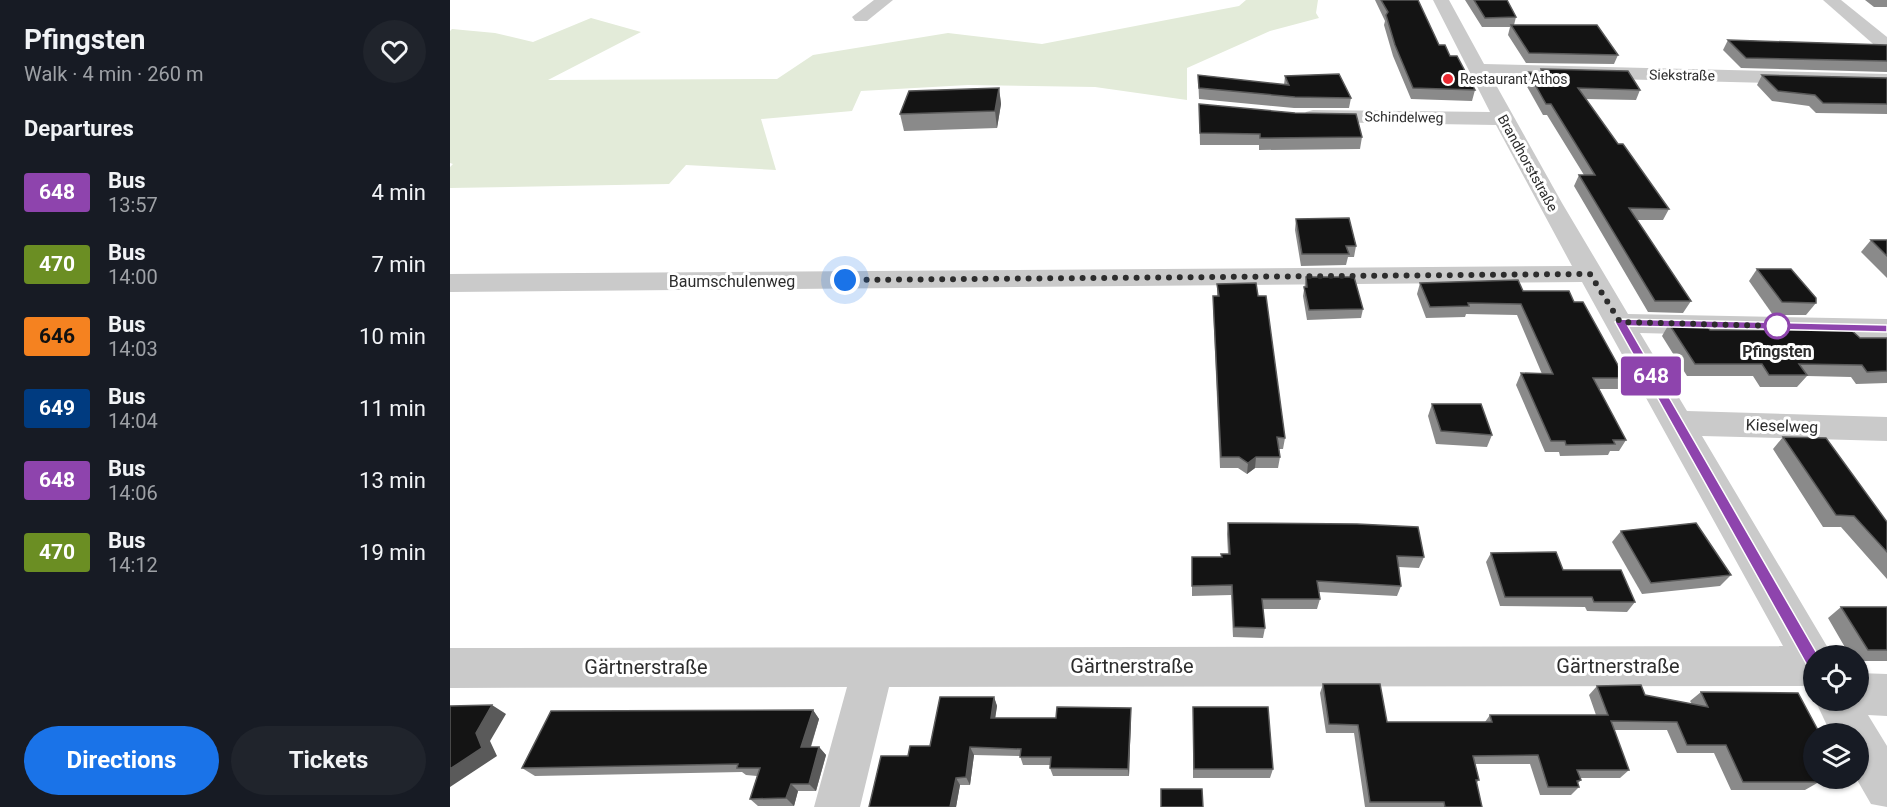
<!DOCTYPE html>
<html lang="en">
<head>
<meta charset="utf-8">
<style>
  :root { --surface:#171b24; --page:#20242c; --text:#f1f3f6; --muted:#9ea1a6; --accent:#1a73e8 }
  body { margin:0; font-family:Roboto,sans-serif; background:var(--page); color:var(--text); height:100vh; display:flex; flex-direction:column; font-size:22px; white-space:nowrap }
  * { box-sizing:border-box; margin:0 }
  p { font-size:20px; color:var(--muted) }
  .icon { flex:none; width:33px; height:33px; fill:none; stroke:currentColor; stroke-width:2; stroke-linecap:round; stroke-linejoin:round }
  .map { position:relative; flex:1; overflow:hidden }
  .side { display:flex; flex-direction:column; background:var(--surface); width:450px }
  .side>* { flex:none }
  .badge { padding:0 12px; border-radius:4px; font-size:21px; line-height:39px }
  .tools { position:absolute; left:1353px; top:645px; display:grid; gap:12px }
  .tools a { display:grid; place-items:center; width:66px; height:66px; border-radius:50%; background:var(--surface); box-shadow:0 2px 4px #0004; font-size:30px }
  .you { position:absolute; width:30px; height:30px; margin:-15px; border:4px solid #fff; border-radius:50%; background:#1a73e8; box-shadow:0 0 0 9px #1a73e833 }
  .map>.badge { position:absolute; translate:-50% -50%; box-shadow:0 0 0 3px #fff }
  h2 { padding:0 24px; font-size:22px; line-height:54px }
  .round { display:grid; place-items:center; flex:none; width:63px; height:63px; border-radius:32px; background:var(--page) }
  .overview { display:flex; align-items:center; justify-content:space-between; height:102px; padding:0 24px }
  h1 { font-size:28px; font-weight:700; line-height:45px }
  .primary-button { display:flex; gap:12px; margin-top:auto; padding:12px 24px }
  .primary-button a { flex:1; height:69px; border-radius:36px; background:var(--accent); color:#fff; font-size:24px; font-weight:700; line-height:69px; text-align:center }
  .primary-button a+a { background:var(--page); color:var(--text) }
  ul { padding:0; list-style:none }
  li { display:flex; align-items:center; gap:18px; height:72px; padding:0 24px }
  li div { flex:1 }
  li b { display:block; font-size:22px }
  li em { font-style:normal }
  li .badge { min-width:66px; font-weight:700; text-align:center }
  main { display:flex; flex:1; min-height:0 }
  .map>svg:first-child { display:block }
</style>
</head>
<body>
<main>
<section class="side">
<div class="overview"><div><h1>Pfingsten</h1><p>Walk · 4 min · 260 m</p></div><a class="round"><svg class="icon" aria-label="heart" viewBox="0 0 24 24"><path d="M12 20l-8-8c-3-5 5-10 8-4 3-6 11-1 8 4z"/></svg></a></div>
<h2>Departures</h2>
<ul>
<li><span class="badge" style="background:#8e44ad;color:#fff">648</span><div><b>Bus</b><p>13:57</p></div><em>4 min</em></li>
<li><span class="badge" style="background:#6b8e23;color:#fff">470</span><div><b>Bus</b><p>14:00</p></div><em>7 min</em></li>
<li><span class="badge" style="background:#f58220;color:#111">646</span><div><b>Bus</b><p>14:03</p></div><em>10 min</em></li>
<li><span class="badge" style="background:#003b80;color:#fff">649</span><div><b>Bus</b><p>14:04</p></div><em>11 min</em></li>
<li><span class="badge" style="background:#8e44ad;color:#fff">648</span><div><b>Bus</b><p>14:06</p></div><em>13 min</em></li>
<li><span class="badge" style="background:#6b8e23;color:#fff">470</span><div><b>Bus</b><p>14:12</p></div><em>19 min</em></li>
</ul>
<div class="primary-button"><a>Directions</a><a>Tickets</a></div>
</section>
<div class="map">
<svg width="1437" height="807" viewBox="0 0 1437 807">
  <rect width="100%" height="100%" fill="#fff"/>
  <polygon fill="#e3ebd9" points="796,0 868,0 866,13 869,18 820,31 737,68 737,100 645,87 518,85 411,91 402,111 311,119 326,170 236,165 219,184 0,188 0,167 3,164 0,163 0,31 2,29 45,33 83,42 141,18 191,32 98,80 327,79 363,55 498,33 592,44 789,6"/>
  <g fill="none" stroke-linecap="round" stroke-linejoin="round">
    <g fill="#cacaca" fill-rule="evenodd">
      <polygon points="424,0 443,0 417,21 405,21 402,17"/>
      <polygon points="983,0 999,0 1034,64 1437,74 1437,86 1041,76 1112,203 1178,314 1437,319 1437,339 1190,333 1237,411 1437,417 1437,441 1252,436 1378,648 1382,656 1364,656 1364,686 439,687 410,807 364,807 397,687 0,688 0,648 1333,646 1132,282 0,292 0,274 1122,266 1046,125 863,122 856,120 853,116 856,112 863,110 1040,112"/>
      <polygon points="1373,0 1391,0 1437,37 1437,52 1430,50"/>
      <polygon points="1408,673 1437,674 1437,716 1418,715 1437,746 1437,807 1421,804 1406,778 1408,778 1408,734 1381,734 1365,700 1408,700"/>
    </g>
  </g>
  <g fill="#8a8a8a">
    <polygon points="925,0 968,0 989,45 1000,56 1025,90 1022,101 961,99 943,56 934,25 935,21"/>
    <polygon points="1015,0 1057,0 1066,17 1064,25 1168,55 1164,64 1076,63 1058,35 1060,27 1032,27"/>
    <polygon points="1415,0 1437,0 1437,7 1424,7"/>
    <polygon points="1278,40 1437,45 1437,72 1291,68 1273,50"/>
    <polygon points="1091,69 1190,90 1186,100 1135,99 1168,144 1219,209 1213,220 1187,220 1241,301 1233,313 1198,312 1124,186 1129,175 1134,175 1097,115 1093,115 1075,83 1078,72 1089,73"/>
    <polygon points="748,75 834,85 835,76 901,98 899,108 844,108 749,99"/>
    <polygon points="1312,75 1437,78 1437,114 1366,113 1359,106 1322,101 1307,85"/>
    <polygon points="549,88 551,104 547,128 454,131 450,114"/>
    <polygon points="749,104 912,137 910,149 809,150 809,145 750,145"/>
    <polygon points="846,219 906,246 904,257 898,257 896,265 851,266 845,230"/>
    <polygon points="1421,240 1437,240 1437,278 1411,252"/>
    <polygon points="1307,269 1366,303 1356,315 1323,315 1299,281"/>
    <polygon points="856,277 913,309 911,318 857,320 853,296"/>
    <polygon points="970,283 1073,291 1124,302 1175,378 1168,389 1149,389 1176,440 1169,451 1160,451 1158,455 1110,456 1109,452 1095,452 1066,385 1071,373 1092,374 1067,315 1016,314 1015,317 976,318 967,294"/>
    <polygon points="767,284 835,438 833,449 829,449 830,457 828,468 805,468 797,474 788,468 770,468 763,307 763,296 767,296"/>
    <polygon points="1219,324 1260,330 1348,330 1350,327 1410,338 1437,338 1437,383 1406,384 1401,377 1357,376 1347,387 1310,387 1303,376 1237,376 1212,336"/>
    <polygon points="982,404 1042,435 1037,447 986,444 978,416"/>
    <polygon points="1333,437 1437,522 1437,579 1391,527 1373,527 1323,449"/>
    <polygon points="778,523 974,557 969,568 949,567 951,586 947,596 869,592 870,599 867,609 813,609 815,628 813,638 783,637 781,595 742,596 742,557 771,557 771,554 778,554 777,534"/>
    <polygon points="1171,531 1281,575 1270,586 1192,594 1162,542"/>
    <polygon points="1041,553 1113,570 1185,602 1177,612 1137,611 1135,607 1050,606 1036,562"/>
    <polygon points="1391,607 1437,607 1437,661 1408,661 1408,656 1400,656 1378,618"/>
    <polygon points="873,684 937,722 1035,722 1040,715 1146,715 1139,695 1147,686 1242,704 1240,701 1251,692 1364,734 1364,778 1369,782 1355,790 1281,790 1264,753 1227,753 1217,730 1164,730 1179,770 1170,778 1130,778 1131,780 1128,783 1129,787 1121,795 1090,795 1080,764 1025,764 1029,780 1026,783 1032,807 915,807 904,733 876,733 870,693"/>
    <polygon points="544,697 547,706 545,718 606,718 681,708 681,716 679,776 603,776 600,768 601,765 573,765 570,756 524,755 520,785 510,785 506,807 419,807 458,756 480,746"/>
    <polygon points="743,707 823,769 820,778 743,778"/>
    <polygon points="363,710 369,719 361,747 369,747 376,755 366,791 348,791 344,806 308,806 300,799 307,776 296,775 292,772 85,776 72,768"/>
  </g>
  <g fill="#5a5a5a">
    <polygon points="549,88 551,104 547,128 545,111"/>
    <polygon points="806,457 805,468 797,474 798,463"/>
    <polygon points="544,697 547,706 544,726 541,718"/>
    <polygon points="42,705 56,714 40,741 47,756 0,787 0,769"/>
    <polygon points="681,708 681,716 679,776 678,769"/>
    <polygon points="363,710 369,719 358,755 351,747"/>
    <polygon points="369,747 376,755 366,791 359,784"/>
    <polygon points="520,747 524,755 520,785 516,777"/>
    <polygon points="506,778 510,785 506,807 500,807"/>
    <polygon points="341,784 348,791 344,806 336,798"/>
  </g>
  <g fill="#141414" stroke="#5a5a5a" stroke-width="1.5">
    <polygon points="931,0 968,0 989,45 995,45 1000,56 1007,56 1025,90 963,88 945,45 936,15 938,12"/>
    <polygon points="1024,0 1057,0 1066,17 1035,18"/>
    <polygon points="1061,25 1147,25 1168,55 1079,53"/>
    <polygon points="1278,40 1437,45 1437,61 1296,58"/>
    <polygon points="1091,69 1178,71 1190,90 1128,88 1168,144 1173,144 1219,209 1179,208 1241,301 1205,301 1129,175 1145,175 1101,104 1096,104 1078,72 1093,73"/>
    <polygon points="889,74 901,98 845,97 749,88 748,75 839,85 835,76"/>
    <polygon points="1312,75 1437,78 1437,104 1373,103 1365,95 1328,91"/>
    <polygon points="549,88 545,111 450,114 459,91"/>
    <polygon points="749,104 845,113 906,114 912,137 810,138 810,134 750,133"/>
    <polygon points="899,218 906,246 896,246 899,254 852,254 846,219"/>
    <polygon points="1421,240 1437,240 1437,256"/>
    <polygon points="1307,269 1341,269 1366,298 1366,303 1332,302"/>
    <polygon points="856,277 904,277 913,309 859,310 854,287 857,287"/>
    <polygon points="1068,280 1073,291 1119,291 1124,302 1133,302 1175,378 1143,378 1176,440 1163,440 1165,444 1116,445 1115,441 1101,441 1071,373 1103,374 1071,304 1018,303 1019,306 980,307 970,283"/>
    <polygon points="806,283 808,296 816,296 835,438 827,437 830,457 806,457 798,463 789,457 771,457 763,296 769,296 767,284"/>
    <polygon points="1219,324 1257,325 1260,330 1353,330 1350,327 1401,330 1410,338 1437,338 1437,371 1417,372 1412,365 1349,364 1357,375 1319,375 1312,364 1245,364"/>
    <polygon points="982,404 1031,404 1042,435 991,431"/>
    <polygon points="1333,437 1376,438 1437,522 1437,552 1404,516 1386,515"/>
    <polygon points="778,523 907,524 968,527 974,557 947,556 951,586 867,581 870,599 812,599 815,628 784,627 782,585 742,586 742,557 772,557 771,554 780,554"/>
    <polygon points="1246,523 1281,575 1201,583 1171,531"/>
    <polygon points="1106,552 1113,570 1171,570 1185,602 1144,602 1142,597 1055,597 1041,553"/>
    <polygon points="1391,607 1437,607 1437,650 1418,650"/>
    <polygon points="873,684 930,684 937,722 1042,722 1040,715 1158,715 1147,686 1191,685 1195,695 1258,707 1251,692 1348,693 1370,734 1364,734 1364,766 1361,766 1364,771 1364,778 1367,778 1369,782 1293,782 1276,745 1237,745 1227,722 1161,721 1179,770 1127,770 1131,780 1127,781 1129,787 1098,787 1088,755 1023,756 1029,780 1026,780 1032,807 995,807 994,802 920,802 908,725 879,724"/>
    <polygon points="490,697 544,697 541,718 606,718 607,707 681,708 678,769 600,768 601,757 570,757 571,749 520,747 516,777 506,778 500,807 419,807 431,756 458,756 460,746 480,746"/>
    <polygon points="42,705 26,733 32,748 0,769 0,706"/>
    <polygon points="743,707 818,707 823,769 744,769"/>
    <polygon points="363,710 351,747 369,747 359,784 341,784 336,798 300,799 310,768 287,768 288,764 72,768 101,711"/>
    <polygon points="711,789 752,789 753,807 711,807"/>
  </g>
  <polygon fill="#8e44ad" stroke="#fff" stroke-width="1.5" points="1170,319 1437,325 1437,332 1178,326 1369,657 1371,662 1369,667 1364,669 1358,667 1165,322"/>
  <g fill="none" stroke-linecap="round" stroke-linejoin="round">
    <polyline stroke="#2d2d2d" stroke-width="6" stroke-dasharray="0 10.8" points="395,280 1140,274 1170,322 1327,326"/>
  </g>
  <circle fill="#eb2830" stroke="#fff" stroke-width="2" cx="998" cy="79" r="6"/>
  <circle fill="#fff" stroke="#8e44ad" stroke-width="3" cx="1327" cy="326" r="12"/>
  <g text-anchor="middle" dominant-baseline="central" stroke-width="6" stroke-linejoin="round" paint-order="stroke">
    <g font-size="14" fill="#2d2d2d" stroke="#fff">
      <text transform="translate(1232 75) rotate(1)">Siekstraße</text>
      <text transform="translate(954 117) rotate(1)">Schindelweg</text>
      <text transform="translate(1078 163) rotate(61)">Brandhorststraße</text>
    </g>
    <g font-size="14" fill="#2d2d2d" stroke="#fff" text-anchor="start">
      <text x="1010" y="79">Restaurant Athos</text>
    </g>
    <g font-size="16" fill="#2d2d2d" stroke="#fff">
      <text x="282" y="281">Baumschulenweg</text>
      <text transform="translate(1332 426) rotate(2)">Kieselweg</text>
    </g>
    <g font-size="16" font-weight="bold" fill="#2d2d2d" stroke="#fff">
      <text x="1327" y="351">Pfingsten</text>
    </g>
    <g font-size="20" fill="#2d2d2d" stroke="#fff">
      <text x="682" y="666">Gärtnerstraße</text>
      <text x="1168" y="666">Gärtnerstraße</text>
      <text x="196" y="667">Gärtnerstraße</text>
    </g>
  </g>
</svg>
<div class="tools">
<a><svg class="icon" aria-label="locate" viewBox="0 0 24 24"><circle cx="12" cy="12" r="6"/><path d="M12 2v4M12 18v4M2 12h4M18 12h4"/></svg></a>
<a><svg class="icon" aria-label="layers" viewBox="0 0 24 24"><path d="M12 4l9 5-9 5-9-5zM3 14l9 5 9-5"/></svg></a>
</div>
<div class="you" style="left:395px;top:280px"></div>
<b class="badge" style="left:1201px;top:376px;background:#8e44ad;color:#fff">648</b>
</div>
</main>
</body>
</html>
